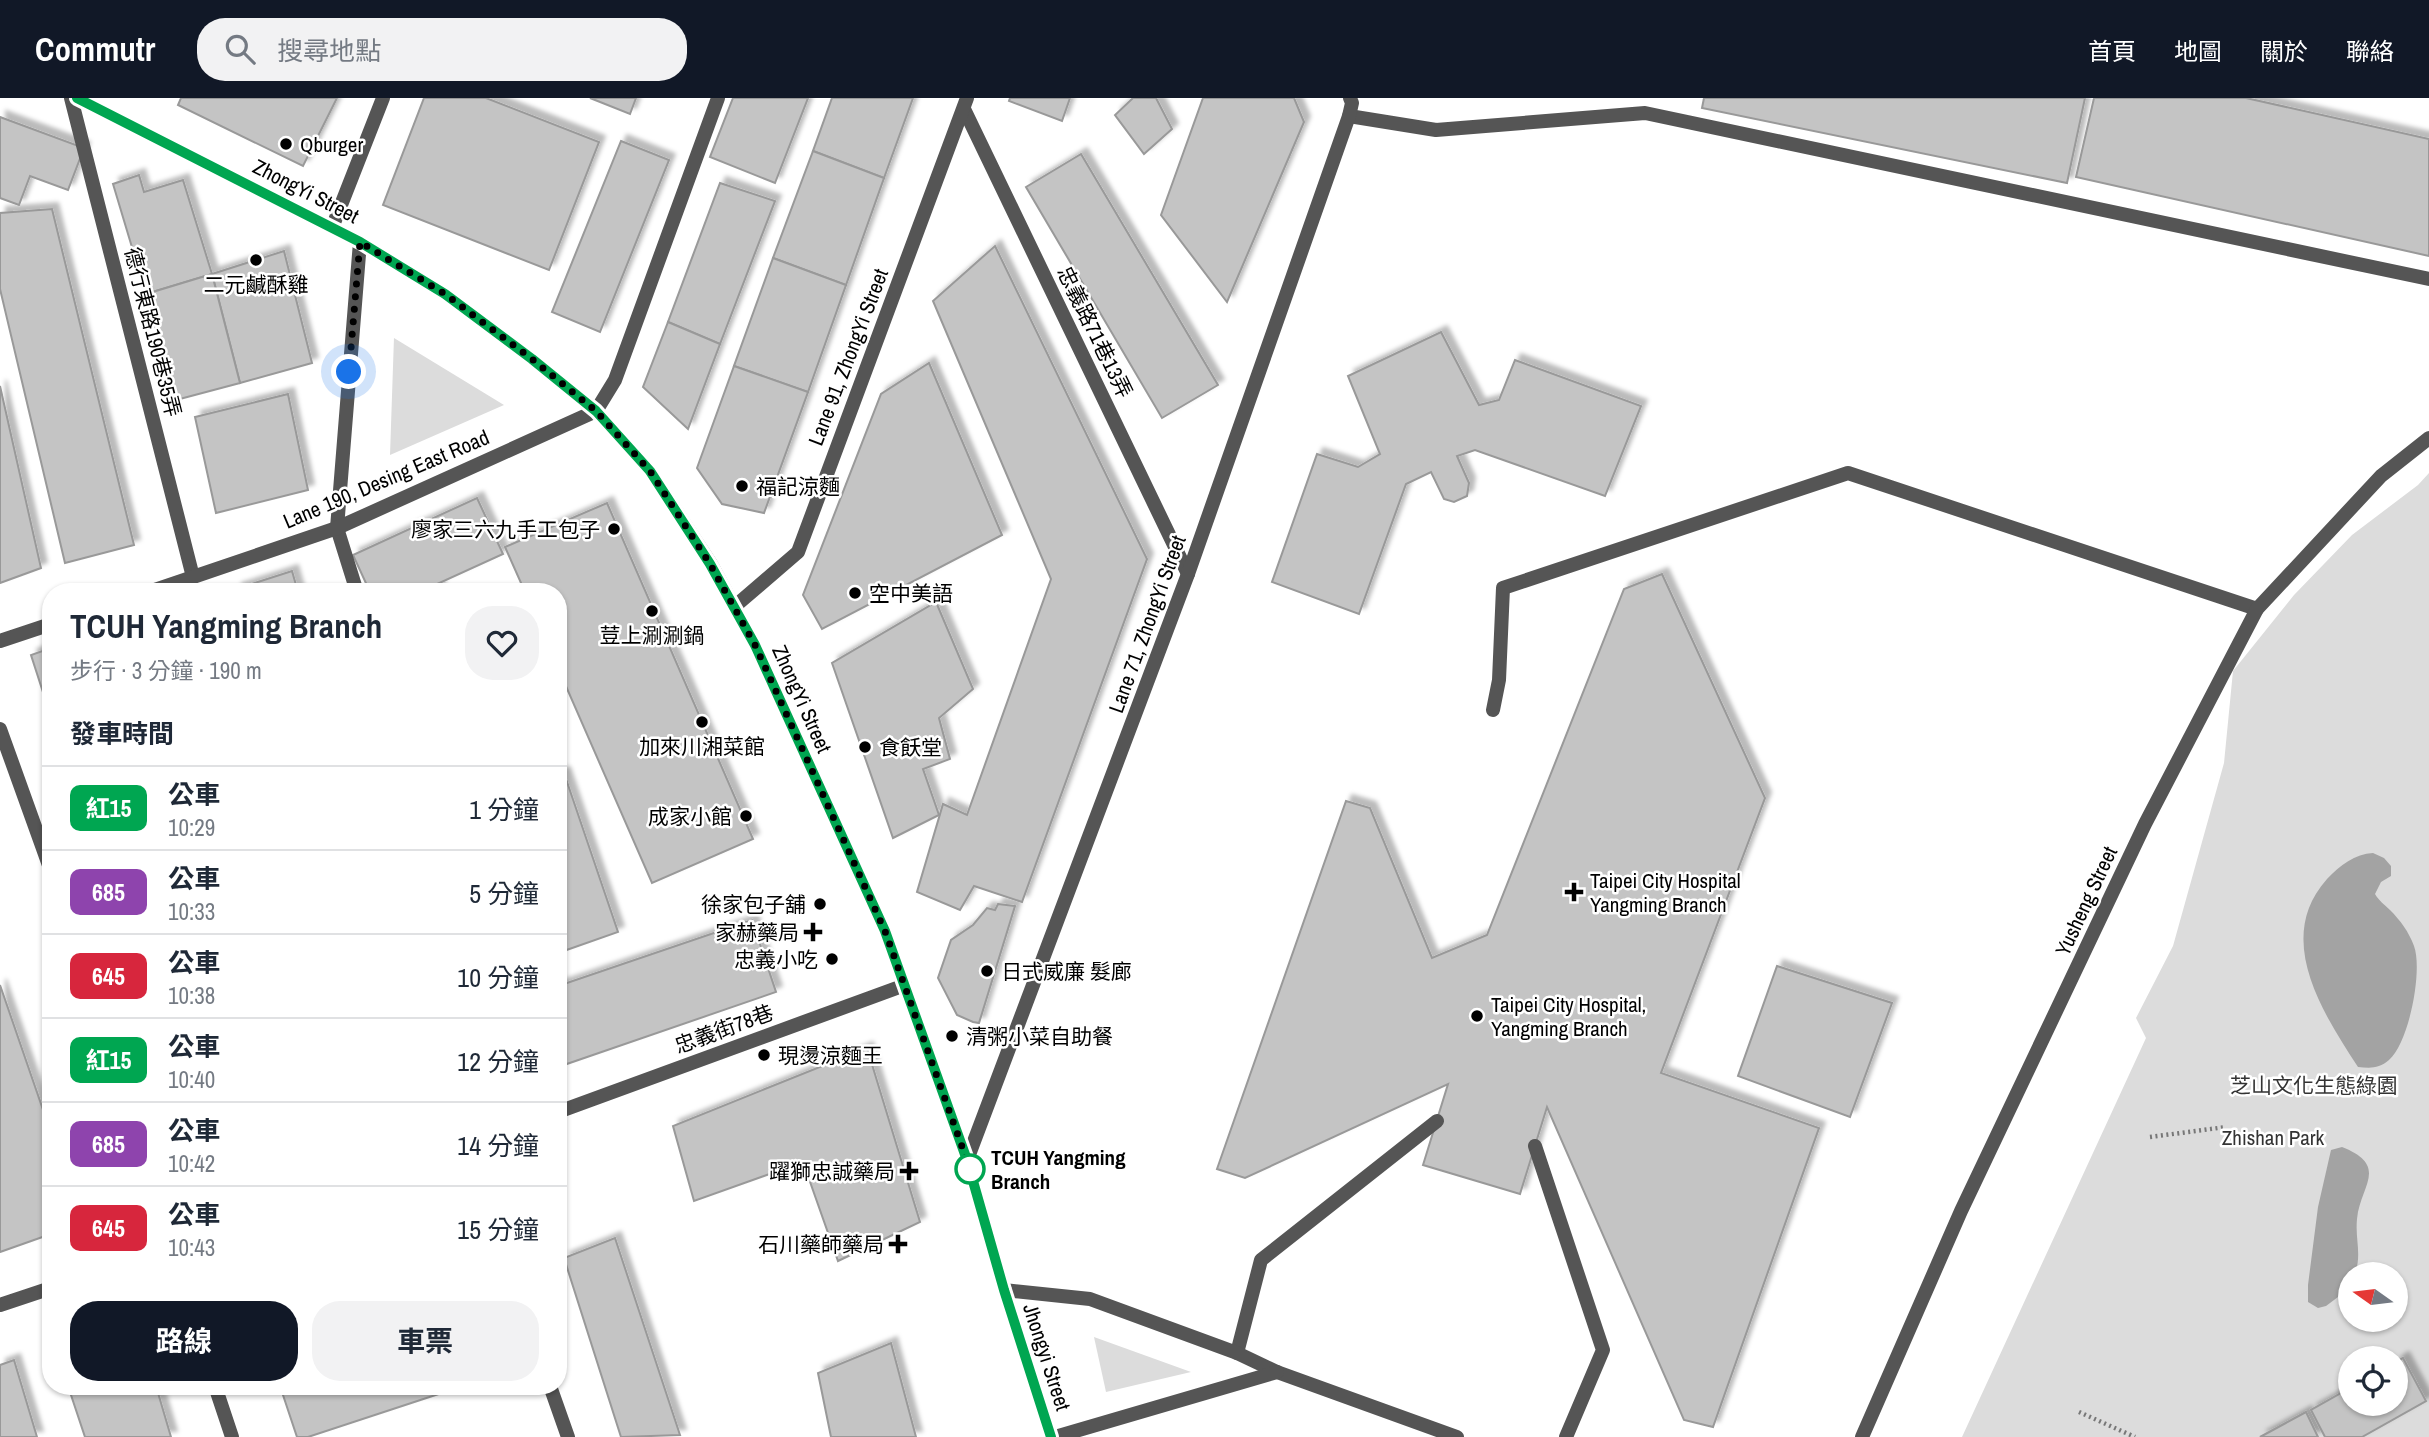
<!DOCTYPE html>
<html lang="zh-TW">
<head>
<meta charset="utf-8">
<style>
  :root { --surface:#fff; --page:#f2f2f3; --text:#1f2937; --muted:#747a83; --line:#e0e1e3; --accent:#111827 }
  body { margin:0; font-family:"Archivo Narrow","Noto Sans TC",sans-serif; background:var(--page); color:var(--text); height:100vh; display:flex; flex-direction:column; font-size:26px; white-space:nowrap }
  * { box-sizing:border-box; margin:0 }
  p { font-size:23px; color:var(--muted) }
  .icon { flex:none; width:38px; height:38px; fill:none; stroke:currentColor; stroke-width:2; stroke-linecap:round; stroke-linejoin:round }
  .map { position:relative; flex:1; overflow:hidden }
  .side { position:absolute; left:42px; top:485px; width:525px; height:812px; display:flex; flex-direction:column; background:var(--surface); border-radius:28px; box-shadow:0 2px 5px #0004 }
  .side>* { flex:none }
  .badge { padding:0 14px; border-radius:10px; font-size:24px; line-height:46px }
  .needle { width:46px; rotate:284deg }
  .fabs { position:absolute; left:2338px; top:1164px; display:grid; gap:14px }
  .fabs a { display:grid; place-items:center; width:70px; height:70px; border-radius:50%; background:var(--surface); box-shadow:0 2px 5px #0004; font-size:35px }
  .you { position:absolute; width:35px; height:35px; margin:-18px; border:5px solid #fff; border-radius:50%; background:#1a73e8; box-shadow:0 0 0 10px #1a73e833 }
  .map>.badge { position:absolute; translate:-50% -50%; box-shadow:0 0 0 4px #fff }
  h2 { padding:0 28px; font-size:26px; line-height:63px }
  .round { display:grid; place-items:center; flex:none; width:74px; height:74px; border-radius:28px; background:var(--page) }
  .overview { display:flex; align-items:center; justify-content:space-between; height:119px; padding:0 28px }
  h1 { font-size:33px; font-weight:700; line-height:52px }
  .primary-button { display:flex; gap:14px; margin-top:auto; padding:14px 28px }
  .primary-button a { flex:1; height:80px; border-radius:28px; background:var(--accent); color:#fff; font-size:28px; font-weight:700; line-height:80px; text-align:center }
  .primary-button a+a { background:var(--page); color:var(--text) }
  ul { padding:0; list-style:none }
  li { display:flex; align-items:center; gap:21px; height:84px; padding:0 28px; border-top:2px solid var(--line) }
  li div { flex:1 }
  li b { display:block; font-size:26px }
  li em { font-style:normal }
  li .badge { min-width:77px; font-weight:700; text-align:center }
  header { display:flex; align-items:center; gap:42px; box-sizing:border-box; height:98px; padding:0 35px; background:var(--accent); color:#fff }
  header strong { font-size:33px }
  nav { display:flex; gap:38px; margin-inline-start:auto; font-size:24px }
  .search { width:490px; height:63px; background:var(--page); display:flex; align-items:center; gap:18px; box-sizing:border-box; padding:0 24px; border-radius:28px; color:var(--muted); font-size:26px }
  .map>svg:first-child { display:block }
</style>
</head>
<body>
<header>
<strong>Commutr</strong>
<div class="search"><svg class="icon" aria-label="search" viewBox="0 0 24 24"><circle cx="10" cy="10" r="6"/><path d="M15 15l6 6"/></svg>搜尋地點</div>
<nav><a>首頁</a><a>地圖</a><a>關於</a><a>聯絡</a></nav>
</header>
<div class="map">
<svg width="2429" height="1339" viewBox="0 0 2429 1339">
  <defs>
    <filter id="shadow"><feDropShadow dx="6" dy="-6" stdDeviation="2" flood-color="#0004"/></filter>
  </defs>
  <rect width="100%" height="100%" fill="#fff"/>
  <g fill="#dcdcdc" fill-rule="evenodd">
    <polygon points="394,239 394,240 504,307 390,357"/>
    <path d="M 2429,375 L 2429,1339 L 1962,1339 L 2146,940 L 2136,920 L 2173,848 L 2224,665 L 2233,573 L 2294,497 L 2352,437 L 2418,387 ZM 2350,1176 L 2396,1176 L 2396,1222 L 2350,1222 ZM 2350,1260 L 2396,1260 L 2396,1306 L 2350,1306 Z"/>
    <polygon points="1094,1239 1191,1274 1106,1294"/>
  </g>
  <g fill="#a3a3a3">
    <path d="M 2373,755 L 2384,760 L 2391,768 L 2391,778 L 2381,784 L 2375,796 C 2379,803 2384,806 2390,812 C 2400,822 2409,834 2414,848 C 2423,872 2409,945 2389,962 C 2379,971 2370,970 2358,969 C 2322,914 2274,840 2327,781 C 2340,767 2355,756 2373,755 Z"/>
    <path d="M 2342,1049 C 2390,1068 2360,1088 2357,1121 C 2355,1142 2362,1155 2355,1176 L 2350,1176 L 2350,1186 L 2346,1193 L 2326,1208 L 2318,1210 L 2308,1204 L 2308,1187 L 2318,1109 L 2331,1052 Z"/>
  </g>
  <g fill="#c4c4c4" stroke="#999" stroke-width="2" filter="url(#shadow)">
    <polygon points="181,0 337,0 303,68 178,7"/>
    <polygon points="424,0 486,0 599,44 549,172 383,107"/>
    <polygon points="590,0 636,0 630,16"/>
    <polygon points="733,0 808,0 775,85 710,59"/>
    <polygon points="832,0 913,0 884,80 813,53"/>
    <polygon points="1010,0 1070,0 1062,23 1009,3"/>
    <polygon points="1133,0 1156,0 1172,31 1144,56 1115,17"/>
    <polygon points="1203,0 1294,0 1304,24 1227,204 1161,117"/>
    <polygon points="1704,0 2085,0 2067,85 1702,10"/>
    <polygon points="2094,0 2246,0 2429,41 2429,158 2076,79"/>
    <polygon points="0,19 84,50 68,92 30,78 19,107 0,100"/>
    <polygon points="621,43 669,62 600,234 552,214"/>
    <polygon points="813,53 884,80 846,187 773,160"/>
    <polygon points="1081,56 1218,287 1162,320 1026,89"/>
    <polygon points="139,77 144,94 183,82 212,176 146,196 113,86"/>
    <polygon points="720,85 775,103 720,246 668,224"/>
    <polygon points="52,111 134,447 65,465 0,191 0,115"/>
    <polygon points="995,148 1147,461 1022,804 974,788 960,812 917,794 943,706 967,717 1051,481 933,203"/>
    <polygon points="284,153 312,265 240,285 212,176"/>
    <polygon points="773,160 846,187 808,294 734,268"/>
    <polygon points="212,176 240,285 176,302 146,196"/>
    <polygon points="668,224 720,246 688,331 643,289"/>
    <polygon points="1441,234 1479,307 1499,302 1515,262 1641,308 1605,398 1475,352 1457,358 1469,385 1467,398 1454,404 1444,401 1431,374 1406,386 1359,516 1272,484 1317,356 1358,369 1380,356 1348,278"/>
    <polygon points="929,265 1002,437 822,531 803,497 881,296"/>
    <polygon points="734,268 808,294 764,415 722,406 697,370"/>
    <polygon points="0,288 41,470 0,485"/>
    <polygon points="288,296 308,392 216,415 195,319"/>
    <polygon points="477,400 503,456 437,486 440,494 370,494 353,457"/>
    <polygon points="607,405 753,741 652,785 558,570 558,494 525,494 505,449"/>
    <polygon points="292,473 298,494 236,494 236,491"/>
    <polygon points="1662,476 1765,700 1661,975 1819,1030 1713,1329 1684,1322 1547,1009 1520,1096 1423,1067 1448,986 1245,1080 1217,1071 1346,703 1370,710 1432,860 1487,837 1624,491"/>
    <polygon points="936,504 973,591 939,620 950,661 923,671 939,717 893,740 832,565"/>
    <polygon points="51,550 51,619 31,557"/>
    <polygon points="564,675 618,834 558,855 558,677"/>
    <polygon points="998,806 1015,808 979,925 973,924 957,917 938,880 951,842 973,827 987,810 995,812"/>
    <polygon points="752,822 776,894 558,969 558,888"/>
    <polygon points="1777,868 1892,905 1850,1019 1738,978"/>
    <polygon points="0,887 51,1035 51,1136 0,1154"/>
    <polygon points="867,950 920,1124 838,1163 803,1064 694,1103 673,1028"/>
    <polygon points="615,1140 680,1337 621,1339 564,1160"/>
    <polygon points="891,1245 916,1339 831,1339 818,1275"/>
    <polygon points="2403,1260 2426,1303 2362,1339 2325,1339 2311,1312 2350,1290 2350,1306 2396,1306 2396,1264"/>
    <polygon points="14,1262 37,1339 0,1339 0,1267"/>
    <polygon points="68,1288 156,1288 171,1339 85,1339"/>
    <polygon points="280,1288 463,1288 308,1339 297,1339"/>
    <polygon points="2306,1314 2318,1339 2260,1339"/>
  </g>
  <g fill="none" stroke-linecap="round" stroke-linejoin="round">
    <g stroke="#777" stroke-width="4.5" stroke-dasharray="2 3.5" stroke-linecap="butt">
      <polyline points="2150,1039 2226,1029"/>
      <polyline points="2079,1314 2135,1339"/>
    </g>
    <g stroke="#555" stroke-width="14">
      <polyline points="964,11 1188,476"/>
      <polyline points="1349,18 1436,32 1645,15 2429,181"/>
      <polyline points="596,313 615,282 718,0"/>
      <polyline points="337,430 360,144"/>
      <polyline points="1493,612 1499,582 1503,490 1848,375 2257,511"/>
      <polyline points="1535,1048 1603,1252 1566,1339"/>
      <polyline points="1237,1255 1261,1162 1437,1023"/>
    </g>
    <g stroke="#555" stroke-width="14">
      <polyline points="71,0 193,479"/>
      <polyline points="77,0 360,144 445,196 532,261 596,313 650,373 711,466 755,547 885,833 967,1062 1004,1192 1051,1339"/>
      <polyline points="332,130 383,0"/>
      <polyline points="337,430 357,494"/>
      <polyline points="149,494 337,430 596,313"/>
      <polyline points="734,509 798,454 967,0"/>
      <polyline points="0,543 51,526"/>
      <polyline points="0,631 51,773"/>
      <polyline points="558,1014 905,887"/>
      <polyline points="967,1062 1188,476 1349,18 1352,5 1350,0"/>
      <polyline points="1004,1192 1090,1201 1237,1255 1277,1274 1457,1339"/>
      <polyline points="0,1207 51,1190"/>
      <polyline points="215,1288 232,1339"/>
      <polyline points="550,1288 568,1339"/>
      <polyline points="1055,1339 1277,1274"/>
      <polyline points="1862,1339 1961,1113 2145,726 2257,511 2381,378 2429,340"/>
    </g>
  </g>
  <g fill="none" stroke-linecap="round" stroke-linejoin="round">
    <defs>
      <polyline id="line" points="77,0 360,144 445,196 532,261 596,313 650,373 710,466 755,547 885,833 967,1062 1004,1192 1051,1339"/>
    </defs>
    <use href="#line" stroke="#fff" stroke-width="16"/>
    <use href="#line" stroke="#00a651" stroke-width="10"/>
    <polyline stroke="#000" stroke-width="7" stroke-dasharray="0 12.6" points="349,274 360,144 445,196 532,261 596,313 650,373 710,466 755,547 885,833 970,1071"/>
  </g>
  <g fill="#000" stroke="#fff" stroke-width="2.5">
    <circle cx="286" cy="46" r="7"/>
    <circle cx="256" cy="162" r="7"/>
    <circle cx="742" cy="388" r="7"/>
    <circle cx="614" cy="431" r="7"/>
    <circle cx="855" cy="495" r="7"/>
    <circle cx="652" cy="513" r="7"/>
    <circle cx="702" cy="624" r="7"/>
    <circle cx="865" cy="649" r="7"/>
    <circle cx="746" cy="718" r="7"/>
    <path d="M1570.5 783.5h7v7h7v7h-7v7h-7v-7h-7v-7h7z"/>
    <circle cx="820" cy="806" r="7"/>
    <path d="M809.5 823.5h7v7h7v7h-7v7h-7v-7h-7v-7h7z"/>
    <circle cx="832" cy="861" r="7"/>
    <circle cx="987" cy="873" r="7"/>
    <circle cx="1477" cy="918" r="7"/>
    <circle cx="952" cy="938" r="7"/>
    <circle cx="764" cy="957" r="7"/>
    <path d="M905.5 1062.5h7v7h7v7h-7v7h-7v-7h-7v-7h7z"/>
    <path d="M894.5 1135.5h7v7h7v7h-7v7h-7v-7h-7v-7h7z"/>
  </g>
  <circle fill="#fff" stroke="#00a651" stroke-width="3.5" cx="970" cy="1071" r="14"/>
  <g text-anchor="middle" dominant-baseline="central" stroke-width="5" stroke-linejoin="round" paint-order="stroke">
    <g font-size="21" fill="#000" stroke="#fff" text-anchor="start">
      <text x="300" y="46">Qburger</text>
      <text x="256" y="186" text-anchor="middle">二元鹹酥雞</text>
      <text x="756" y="388">福記涼麵</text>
      <text x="600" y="431" text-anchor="end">廖家三六九手工包子</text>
      <text x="869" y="495">空中美語</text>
      <text x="652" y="537" text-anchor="middle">荳上涮涮鍋</text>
      <text x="702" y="648" text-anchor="middle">加來川湘菜館</text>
      <text x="879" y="649">食飫堂</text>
      <text x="732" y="718" text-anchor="end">成家小館</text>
      <text x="1590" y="782">Taipei City Hospital<tspan x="1590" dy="24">Yangming Branch</tspan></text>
      <text x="806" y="806" text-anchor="end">徐家包子舖</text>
      <text x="799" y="834" text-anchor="end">家赫藥局</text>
      <text x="818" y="861" text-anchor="end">忠義小吃</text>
      <text x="1001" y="873">日式威廉 髮廊</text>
      <text x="1491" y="906">Taipei City Hospital,<tspan x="1491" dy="24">Yangming Branch</tspan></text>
      <text x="966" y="938">清粥小菜自助餐</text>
      <text x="778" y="957">現燙涼麵王</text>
      <text x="895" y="1073" text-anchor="end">躍獅忠誠藥局</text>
      <text x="884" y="1146" text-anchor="end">石川藥師藥局</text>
    </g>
    <g font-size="21" fill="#000" stroke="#fff">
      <text transform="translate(306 93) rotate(27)">ZhongYi Street</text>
      <text transform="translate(153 234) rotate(76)">德行東路190巷35弄</text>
      <text transform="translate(1095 234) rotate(64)">忠義路71巷13弄</text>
      <text transform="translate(848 259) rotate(-69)">Lane 91, ZhongYi Street</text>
      <text transform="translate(386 381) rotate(-23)">Lane 190, Desing East Road</text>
      <text transform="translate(1147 526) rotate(-70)">Lane 71, ZhongYi Street</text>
      <text transform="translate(802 601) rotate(66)">ZhongYi Street</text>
      <text transform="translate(2086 803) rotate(-65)">Yusheng Street</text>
      <text transform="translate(724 931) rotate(-20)">忠義街78巷</text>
      <text transform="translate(1047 1259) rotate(72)">Jhongyi Street</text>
    </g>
    <g font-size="21" fill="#333" stroke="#fff">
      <text x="2314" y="987">芝山文化生態綠園</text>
      <text x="2273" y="1039">Zhishan Park</text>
    </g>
    <g font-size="21" font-weight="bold" fill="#000" stroke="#fff" text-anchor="start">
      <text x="991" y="1059">TCUH Yangming<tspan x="991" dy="24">Branch</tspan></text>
    </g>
  </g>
</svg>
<div class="fabs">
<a><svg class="needle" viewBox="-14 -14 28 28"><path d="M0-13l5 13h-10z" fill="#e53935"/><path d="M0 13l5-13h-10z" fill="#747a83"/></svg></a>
<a><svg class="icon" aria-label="locate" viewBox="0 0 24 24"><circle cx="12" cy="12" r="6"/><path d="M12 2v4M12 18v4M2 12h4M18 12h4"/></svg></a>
</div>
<div class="you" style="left:349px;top:274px"></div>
<section class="side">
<div class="overview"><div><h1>TCUH Yangming Branch</h1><p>步行 · 3 分鐘 · 190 m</p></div><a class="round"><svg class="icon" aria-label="heart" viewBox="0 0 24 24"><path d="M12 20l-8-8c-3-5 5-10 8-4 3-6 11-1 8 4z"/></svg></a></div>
<h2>發車時間</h2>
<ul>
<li><span class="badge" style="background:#00a651;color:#fff">紅15</span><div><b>公車</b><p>10:29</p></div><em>1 分鐘</em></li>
<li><span class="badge" style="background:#8e44ad;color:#fff">685</span><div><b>公車</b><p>10:33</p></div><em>5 分鐘</em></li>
<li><span class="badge" style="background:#d7263d;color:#fff">645</span><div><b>公車</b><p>10:38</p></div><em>10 分鐘</em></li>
<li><span class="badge" style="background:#00a651;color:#fff">紅15</span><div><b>公車</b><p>10:40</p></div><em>12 分鐘</em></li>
<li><span class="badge" style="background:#8e44ad;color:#fff">685</span><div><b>公車</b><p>10:42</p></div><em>14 分鐘</em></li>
<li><span class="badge" style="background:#d7263d;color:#fff">645</span><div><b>公車</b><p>10:43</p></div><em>15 分鐘</em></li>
</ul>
<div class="primary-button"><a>路線</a><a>車票</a></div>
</section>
</div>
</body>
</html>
